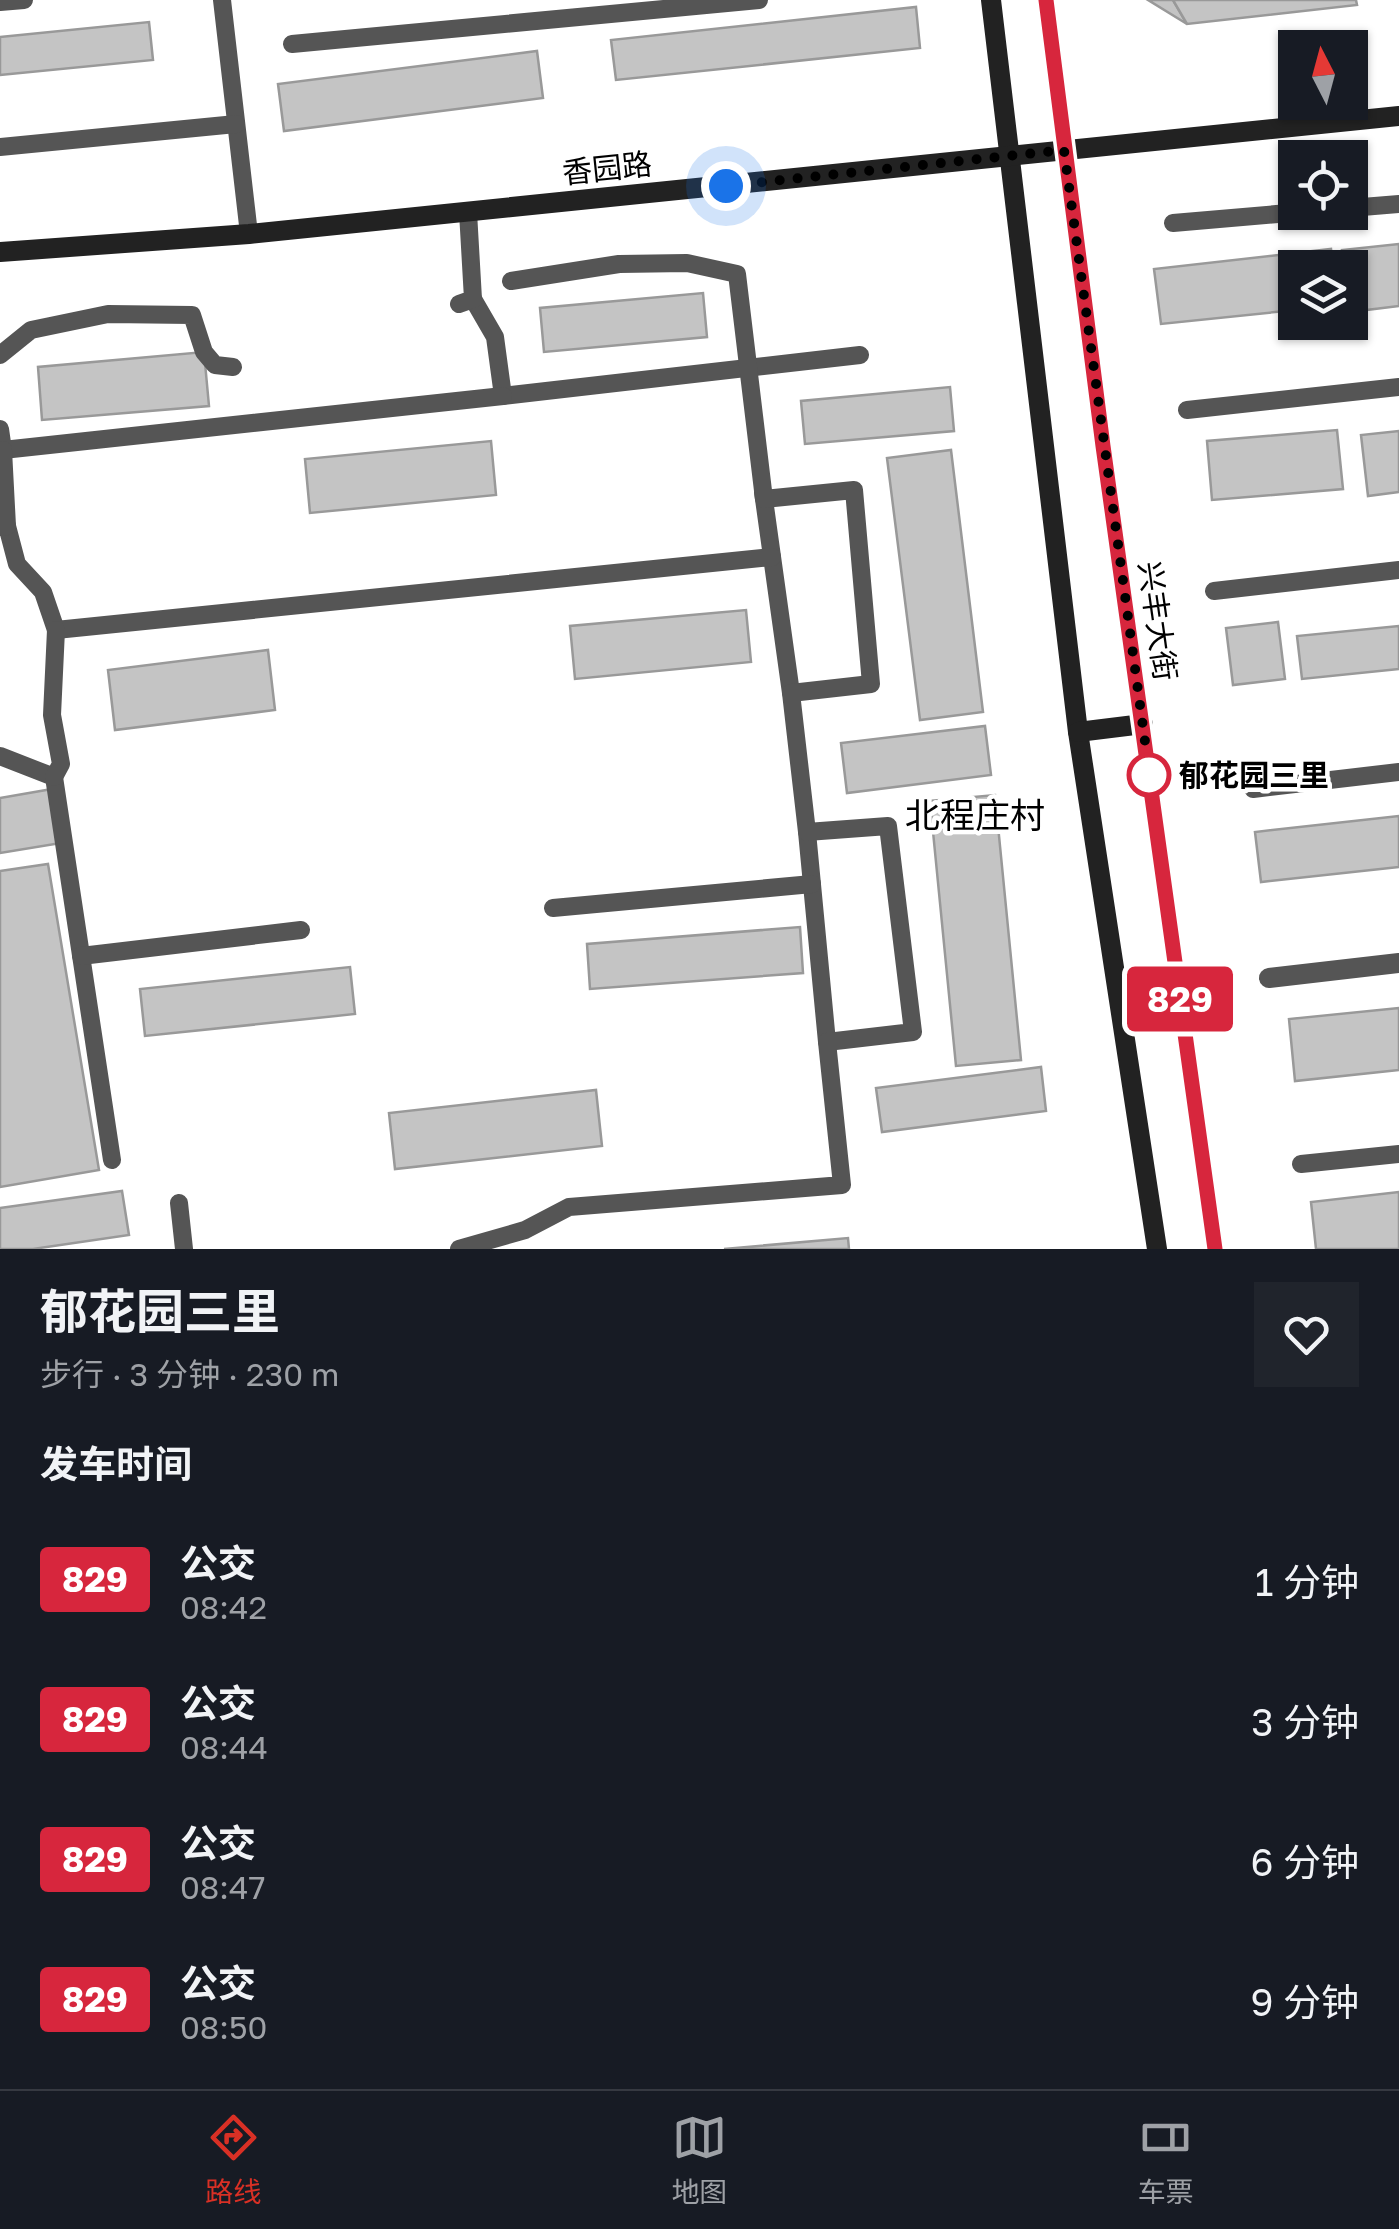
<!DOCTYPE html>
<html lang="zh">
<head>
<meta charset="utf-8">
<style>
  :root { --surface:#171b24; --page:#20242c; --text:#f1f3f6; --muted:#9ea1a6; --line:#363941; --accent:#d93025 }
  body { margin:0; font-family:"Golos Text","Noto Sans SC",sans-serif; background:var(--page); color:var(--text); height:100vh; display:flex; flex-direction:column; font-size:38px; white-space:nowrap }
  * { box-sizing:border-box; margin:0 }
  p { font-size:32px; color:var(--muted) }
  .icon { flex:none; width:55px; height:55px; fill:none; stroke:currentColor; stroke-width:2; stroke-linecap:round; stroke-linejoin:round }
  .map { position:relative; height:1249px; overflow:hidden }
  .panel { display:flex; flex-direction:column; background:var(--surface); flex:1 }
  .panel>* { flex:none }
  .badge { padding:0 20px; border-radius:8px; font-size:35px; line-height:65px }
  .needle { width:65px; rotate:354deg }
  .controls { position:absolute; left:1278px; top:30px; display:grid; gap:20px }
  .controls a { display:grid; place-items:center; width:90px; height:90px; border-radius:0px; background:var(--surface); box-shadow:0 2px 8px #0004; font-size:50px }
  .you { position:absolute; width:50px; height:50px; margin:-25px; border:8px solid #fff; border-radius:50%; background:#1a73e8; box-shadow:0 0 0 15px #1a73e833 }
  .map>.badge { position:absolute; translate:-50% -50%; box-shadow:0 0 0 5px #fff }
  h2 { padding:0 40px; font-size:38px; line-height:90px }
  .round { display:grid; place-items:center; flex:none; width:105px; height:105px; border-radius:0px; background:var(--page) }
  .headline { display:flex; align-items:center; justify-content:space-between; height:170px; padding:0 40px }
  h1 { font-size:48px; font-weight:700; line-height:75px }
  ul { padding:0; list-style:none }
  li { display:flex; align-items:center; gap:30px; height:140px; padding:0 40px }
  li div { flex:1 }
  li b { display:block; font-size:38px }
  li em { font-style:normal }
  li .badge { min-width:110px; font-weight:700; text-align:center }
  .dock { display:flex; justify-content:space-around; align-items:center; height:140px; border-top:2px solid var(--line); background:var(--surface); font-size:28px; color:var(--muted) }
  .dock a { display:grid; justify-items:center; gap:5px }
  .dock .on { color:var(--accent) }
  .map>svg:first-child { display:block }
</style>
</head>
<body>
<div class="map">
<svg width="1399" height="1249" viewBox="0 0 1399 1249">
  <rect width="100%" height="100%" fill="#fff"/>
  <g fill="#c4c4c4" stroke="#999" stroke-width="2.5">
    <polygon points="1148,0 1173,0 1187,24"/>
    <polygon points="1173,0 1356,0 1357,5 1187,24"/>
    <polygon points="916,7 920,48 616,80 611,40"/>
    <polygon points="149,22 153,60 0,75 0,37"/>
    <polygon points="537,51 543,98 284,131 278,84"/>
    <polygon points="1399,244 1399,306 1350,312 1350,268 1344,268 1342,250"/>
    <polygon points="1331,249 1333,268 1295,268 1295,310 1161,324 1154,269"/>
    <polygon points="703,293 707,337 544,352 540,308"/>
    <polygon points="204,352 209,406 42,420 38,367"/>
    <polygon points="950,387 954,431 805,444 801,401"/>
    <polygon points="1337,430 1343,489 1212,500 1207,441"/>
    <polygon points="1399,431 1399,492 1368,496 1361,435"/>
    <polygon points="491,441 496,495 310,513 305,459"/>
    <polygon points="951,450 983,712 920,720 887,458"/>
    <polygon points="746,610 751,662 575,679 570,626"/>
    <polygon points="1278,622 1285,679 1233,685 1226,628"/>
    <polygon points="1399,626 1399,669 1302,679 1297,636"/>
    <polygon points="268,650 275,710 115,730 108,670"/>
    <polygon points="985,726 991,775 847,793 841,743"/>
    <polygon points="52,789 61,843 0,853 0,798"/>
    <polygon points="995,795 1021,1060 956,1066 930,801"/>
    <polygon points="1399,816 1399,867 1261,882 1255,832"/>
    <polygon points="48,864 99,1170 0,1187 0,871"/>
    <polygon points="800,927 803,973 590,989 587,944"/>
    <polygon points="350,967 355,1014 145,1036 140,989"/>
    <polygon points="1399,1008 1399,1070 1295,1081 1289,1019"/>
    <polygon points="1041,1067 1046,1111 882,1132 876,1088"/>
    <polygon points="596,1090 602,1146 395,1169 389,1113"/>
    <polygon points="122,1191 129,1235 33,1249 0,1249 0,1208"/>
    <polygon points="1399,1192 1399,1249 1316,1249 1311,1202"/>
    <polygon points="848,1238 849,1249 724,1249"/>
  </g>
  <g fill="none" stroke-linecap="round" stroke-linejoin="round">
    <g stroke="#555" stroke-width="18">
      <polyline points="222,0 249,234"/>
      <polyline points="0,2 24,0"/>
      <polyline points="292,44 759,0"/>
      <polyline points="0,147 236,124"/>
      <polyline points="1350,208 1399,204"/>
      <polyline points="1173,223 1300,212"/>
      <polyline points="473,299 495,337 503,396 860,355"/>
      <polyline points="459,304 473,299 468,212"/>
      <polyline points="0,355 31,330 108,314 192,315 204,352 215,365 233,367"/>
      <polyline points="1187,410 1399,387"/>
      <polyline points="0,429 3,450 503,396"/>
      <polyline points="763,492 791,693"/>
      <polyline points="7,526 17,564 43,592 56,630 772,557"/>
      <polyline points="0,527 7,526 3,450"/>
      <polyline points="1214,591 1399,570"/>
      <polyline points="0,756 54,777 112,1160"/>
      <polyline points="54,777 61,764 52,715 56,630"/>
      <polyline points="1253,789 1399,772"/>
      <polyline points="807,832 827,1042"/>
      <polyline points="553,908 812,884"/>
      <polyline points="81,956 301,930"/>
      <polyline points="1301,1164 1399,1154"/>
      <polyline points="179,1203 184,1249"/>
      <polyline points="459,1249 525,1230 569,1207 842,1185 827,1042 913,1032 888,826 807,832 791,693 871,684 854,490 764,499 737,274 687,263 619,264 511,281"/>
    </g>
    <polyline stroke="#555" stroke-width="20" points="1269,978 1399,963"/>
    <g stroke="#222" stroke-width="20">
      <polyline points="991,0 1078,732 1157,1249"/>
      <polyline points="1046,0 1103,447 1215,1249"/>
      <polyline points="0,252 249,234 1399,116"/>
      <polyline points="1078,732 1143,724"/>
    </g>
  </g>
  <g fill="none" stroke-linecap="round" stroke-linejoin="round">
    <defs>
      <polyline id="line" points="1046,0 1103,446 1215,1249"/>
    </defs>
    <use href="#line" stroke="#fff" stroke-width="22"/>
    <use href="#line" stroke="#d7263d" stroke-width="15"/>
    <polyline stroke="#000" stroke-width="10" stroke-dasharray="0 18" points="726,186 1064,150 1150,778 1149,775"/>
  </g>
  <circle fill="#fff" stroke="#d7263d" stroke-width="5" cx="1149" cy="775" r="20"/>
  <g text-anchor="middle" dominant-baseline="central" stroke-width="9" stroke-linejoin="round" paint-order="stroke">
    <g font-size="30" fill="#000" stroke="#fff">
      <text transform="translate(607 168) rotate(-6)">香园路</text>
      <text transform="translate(1158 621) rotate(82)">兴丰大街</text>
    </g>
    <g font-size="30" font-weight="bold" fill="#000" stroke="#fff" text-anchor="start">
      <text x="1179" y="775">郁花园三里</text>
    </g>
    <g font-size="35" fill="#000" stroke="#fff">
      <text x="975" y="815">北程庄村</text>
    </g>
  </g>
</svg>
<div class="controls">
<a><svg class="needle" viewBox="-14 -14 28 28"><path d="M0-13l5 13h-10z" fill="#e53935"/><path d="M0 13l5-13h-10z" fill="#9ea1a6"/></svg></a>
<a><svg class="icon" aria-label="locate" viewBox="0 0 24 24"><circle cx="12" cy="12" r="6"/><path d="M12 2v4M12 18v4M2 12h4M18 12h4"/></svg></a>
<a><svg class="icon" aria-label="layers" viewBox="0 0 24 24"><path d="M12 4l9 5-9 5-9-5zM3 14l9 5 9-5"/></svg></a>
</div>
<div class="you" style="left:726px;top:186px"></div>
<b class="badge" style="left:1180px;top:999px;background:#d7263d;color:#fff">829</b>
</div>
<section class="panel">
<div class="headline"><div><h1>郁花园三里</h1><p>步行 · 3 分钟 · 230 m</p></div><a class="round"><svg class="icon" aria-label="heart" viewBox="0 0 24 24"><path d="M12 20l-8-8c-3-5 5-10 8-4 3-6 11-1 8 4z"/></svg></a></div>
<h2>发车时间</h2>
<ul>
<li><span class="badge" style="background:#d7263d;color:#fff">829</span><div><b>公交</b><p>08:42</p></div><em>1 分钟</em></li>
<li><span class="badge" style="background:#d7263d;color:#fff">829</span><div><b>公交</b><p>08:44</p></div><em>3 分钟</em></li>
<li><span class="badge" style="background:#d7263d;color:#fff">829</span><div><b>公交</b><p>08:47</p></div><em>6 分钟</em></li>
<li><span class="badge" style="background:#d7263d;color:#fff">829</span><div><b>公交</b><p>08:50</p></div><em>9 分钟</em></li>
</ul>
</section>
<nav class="dock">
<a class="on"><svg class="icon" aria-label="directions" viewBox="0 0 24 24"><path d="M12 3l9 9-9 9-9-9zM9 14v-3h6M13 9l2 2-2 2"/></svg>路线</a>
<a><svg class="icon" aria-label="map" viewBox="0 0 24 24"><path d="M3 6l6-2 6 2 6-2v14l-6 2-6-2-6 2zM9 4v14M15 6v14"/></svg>地图</a>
<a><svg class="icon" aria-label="tickets" viewBox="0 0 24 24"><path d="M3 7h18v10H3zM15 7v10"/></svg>车票</a>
</nav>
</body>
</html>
